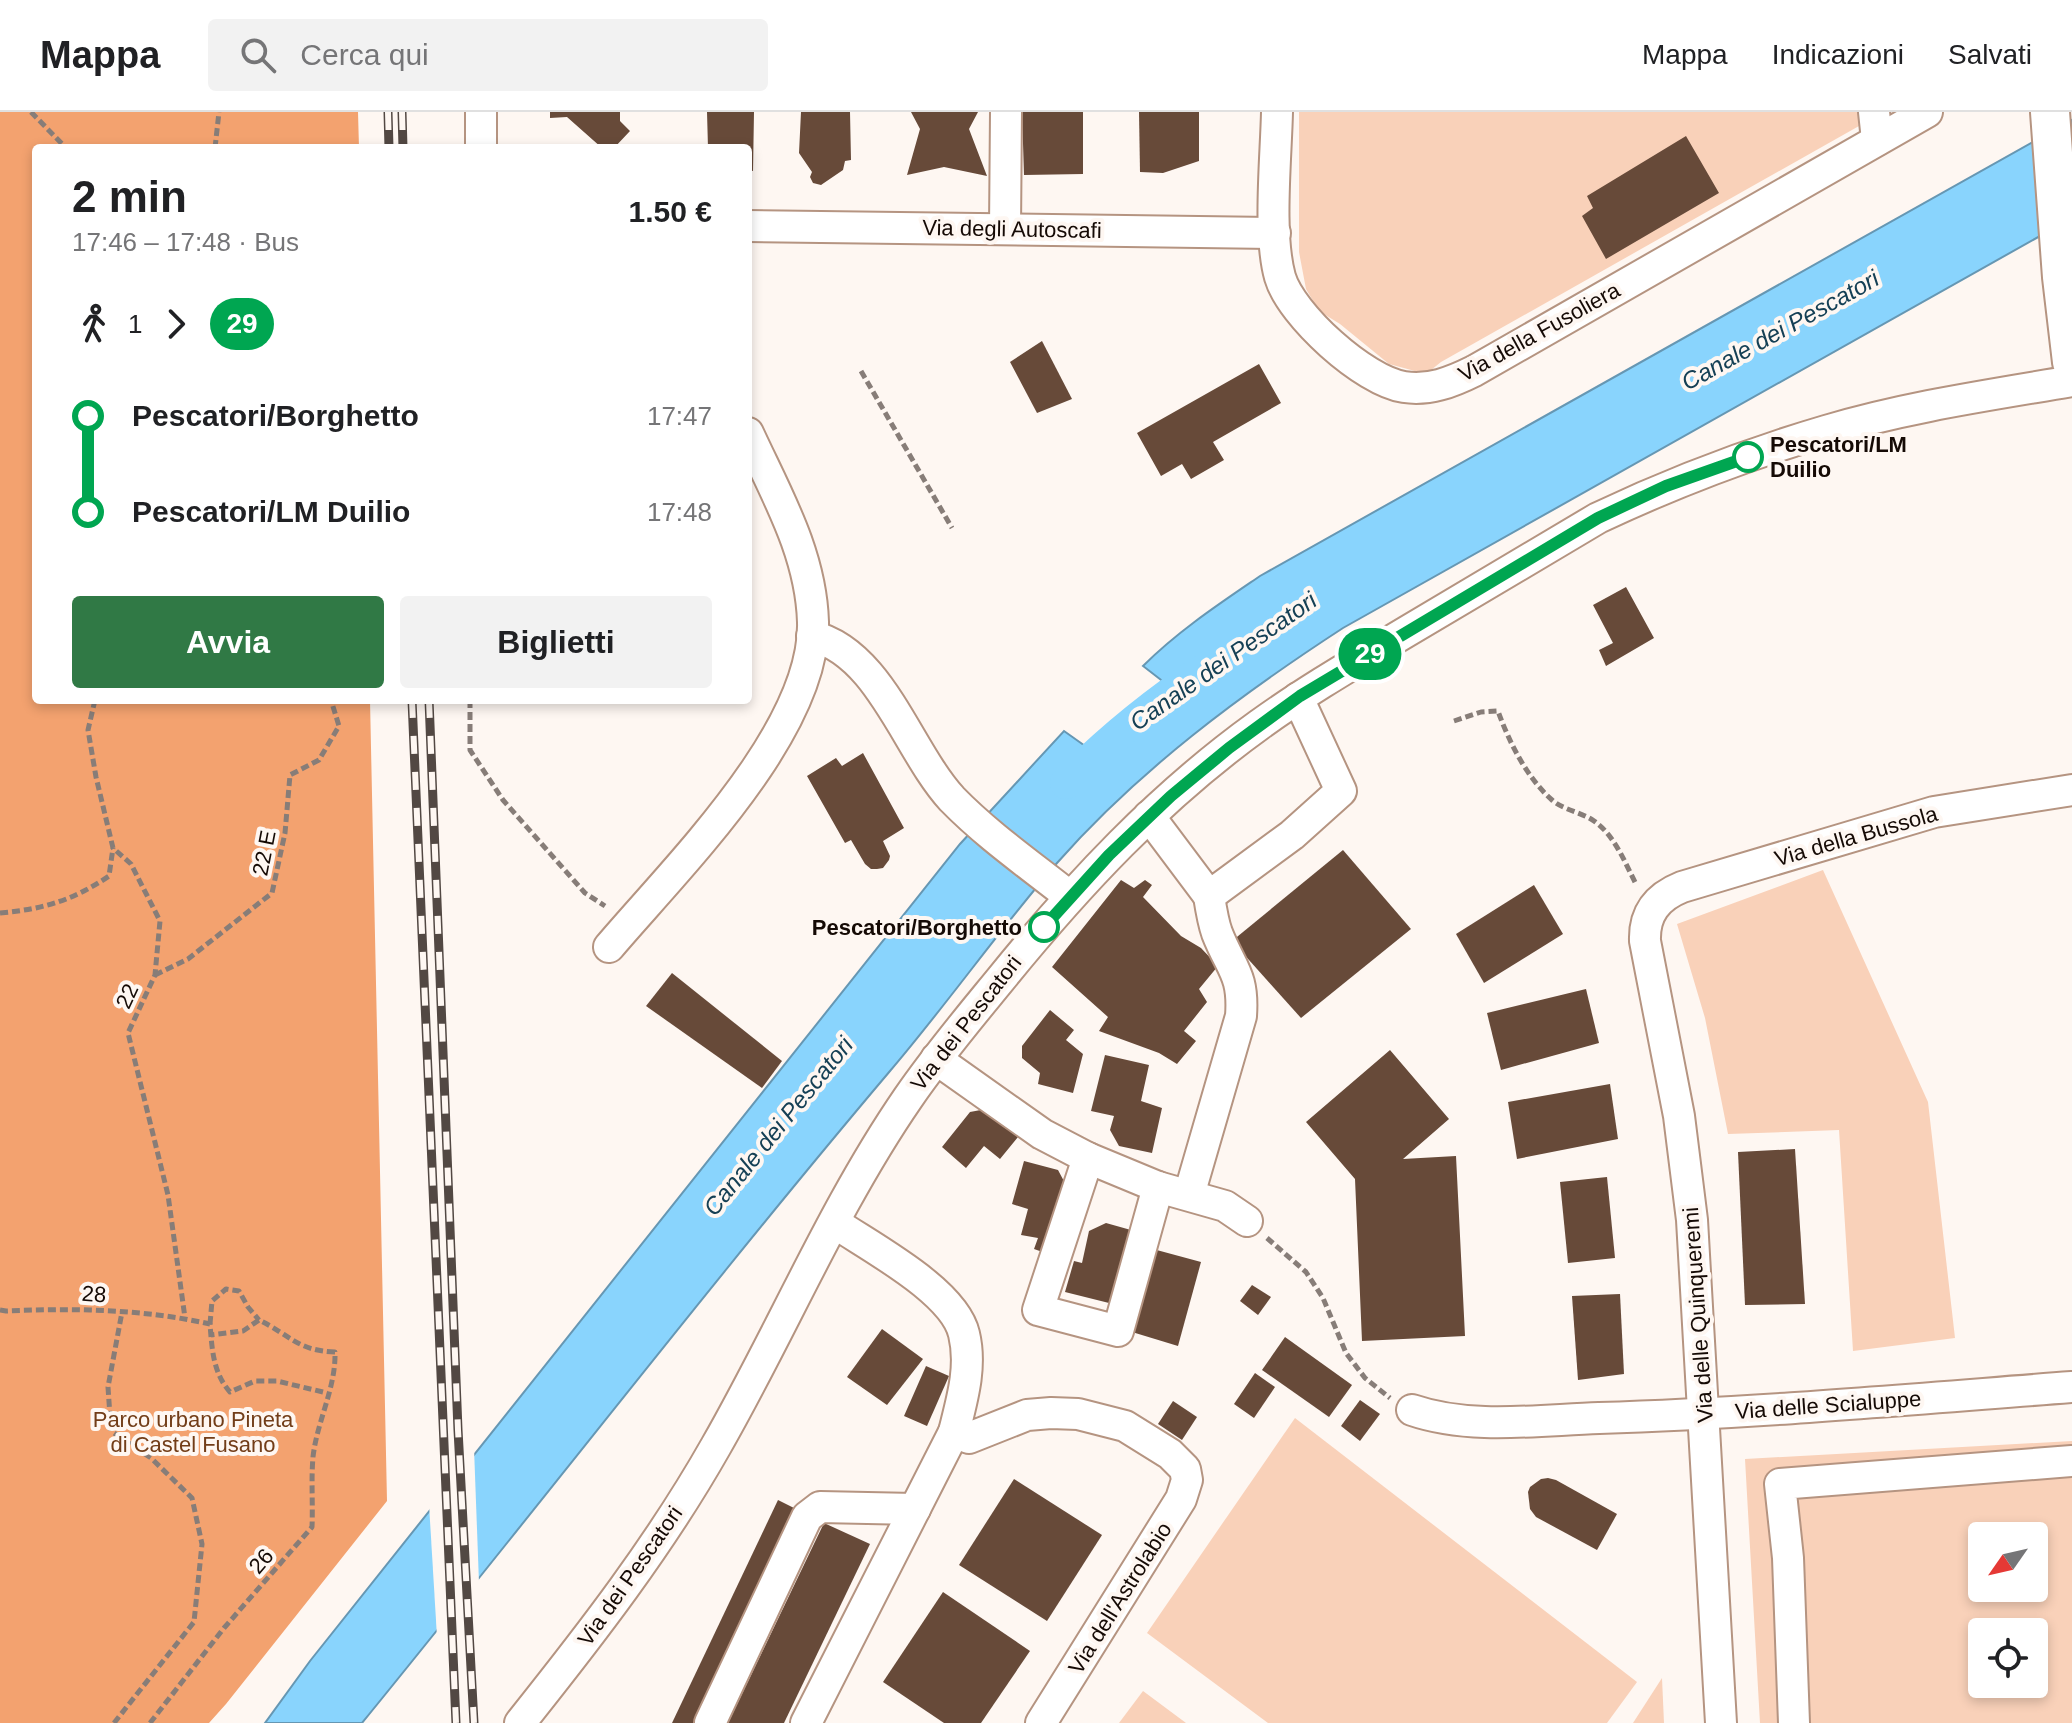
<!DOCTYPE html>
<html lang="it">
<head>
<meta charset="utf-8">
<style>
  :root { --surface:#fff; --page:#f2f2f2; --text:#202124; --muted:#757577; --line:#e0e0e0; --accent:#307945 }
  body { margin:0; font-family:Helvetica,sans-serif; background:var(--page); color:var(--text); height:100vh; display:flex; flex-direction:column; font-size:30px; white-space:nowrap }
  * { box-sizing:border-box; margin:0 }
  p { font-size:26px; color:var(--muted) }
  .icon { flex:none; width:44px; height:44px; fill:none; stroke:currentColor; stroke-width:2; stroke-linecap:round; stroke-linejoin:round }
  .map { position:relative; flex:1; overflow:hidden }
  .side { position:absolute; left:32px; top:32px; width:720px; height:560px; display:flex; flex-direction:column; background:var(--surface); border-radius:8px; box-shadow:0 4px 12px #0003 }
  .side>* { flex:none }
  .badge { padding:0 16px; border-radius:26px; font-size:28px; line-height:52px }
  .needle { width:52px; rotate:236deg }
  .fabs { position:absolute; left:1968px; top:1410px; display:grid; gap:16px }
  .fabs a { display:grid; place-items:center; width:80px; height:80px; border-radius:8px; background:var(--surface); box-shadow:0 4px 12px #0003; font-size:40px }
  .map>.badge { position:absolute; translate:-50% -50%; box-shadow:0 0 0 4px #fff }
  .legs { display:flex; align-items:center; gap:12px; height:88px; padding:0 40px; font-size:26px }
  .legs p { margin-inline-start:auto }
  .overview { display:flex; align-items:center; justify-content:space-between; height:136px; padding:0 40px }
  h1 { font-size:44px; font-weight:600; line-height:60px }
  .cta { display:flex; gap:16px; margin-top:auto; padding:16px 40px }
  .cta a { flex:1; height:92px; border-radius:8px; background:var(--accent); color:#fff; font-size:32px; font-weight:600; line-height:92px; text-align:center }
  .cta a+a { background:var(--page); color:var(--text) }
  ul { padding:0 40px; list-style:none }
  li { display:flex; align-items:center; gap:28px; height:96px; font-size:30px }
  li i { display:grid; place-items:center; width:12px; height:100%; margin:0 10px; background:currentColor }
  li i::after { content:''; width:20px; height:20px; margin:-10px; border:6px solid; border-radius:50%; background:var(--surface) }
  li p { margin-inline-start:auto }
  li:first-child i { background:linear-gradient(#0000 50%,currentColor 0) }
  li:last-child i { background:linear-gradient(currentColor 50%,#0000 0) }
  header { display:flex; align-items:center; gap:48px; box-sizing:border-box; height:112px; padding:0 40px; background:var(--surface); border-bottom:2px solid var(--line) }
  header strong { font-size:38px }
  nav { display:flex; gap:44px; margin-inline-start:auto; font-size:28px }
  .search { width:560px; height:72px; background:var(--page); display:flex; align-items:center; gap:20px; box-sizing:border-box; padding:0 28px; border-radius:8px; color:var(--muted); font-size:30px }
  .map>svg:first-child { display:block }
</style>
</head>
<body>
<header>
<strong>Mappa</strong>
<div class="search"><svg class="icon" aria-label="search" viewBox="0 0 24 24"><circle cx="10" cy="10" r="6"/><path d="M15 15l6 6"/></svg>Cerca qui</div>
<nav><a>Mappa</a><a>Indicazioni</a><a>Salvati</a></nav>
</header>
<div class="map">
<svg width="2072" height="1611" viewBox="0 0 2072 1611">
  <rect width="100%" height="100%" fill="#fef7f2"/>
  <g fill="#f9d1b9" fill-rule="evenodd">
    <polygon points="1299,0 1858,0 1859,14 1441,250 1426,262 1389,252 1340,212 1319,199 1306,177 1299,140"/>
    <polygon points="1823,758 1928,990 1955,1226 1853,1239 1839,1018 1728,1022 1705,906 1677,812"/>
    <polygon points="1295,1306 1637,1570 1607,1611 1268,1611 1147,1521"/>
    <path d="M 2072,1329 L 2072,1611 L 1760,1611 L 1745,1347 ZM 1982,1424 L 2034,1424 L 2034,1476 L 1982,1476 ZM 1982,1520 L 2034,1520 L 2034,1572 L 1982,1572 Z"/>
    <polygon points="1662,1566 1664,1611 1633,1611"/>
    <polygon points="1143,1579 1186,1611 1119,1611"/>
  </g>
  <polygon fill="#f3a26f" points="0,0 358,0 359,36 36,36 36,588 370,588 387,1389 226,1592 209,1611 0,1611"/>
  <path fill="#89d4fd" stroke="#6697b3" stroke-width="2" d="M 2072,8 L 2072,106 L 1343,516 C 1240,583 1139,658 1057,751 C 999,818 948,891 890,959 C 709,1173 539,1394 362,1611 L 265,1611 L 310,1549 L 960,732 L 1064,619 L 1095,641 L 1174,578 L 1143,554 C 1178,519 1219,492 1260,464 Z"/>
  <polygon fill="#fef7f2" points="474,1336 479,1471 437,1525 429,1392"/>
  <g fill="none" stroke-linecap="round" stroke-linejoin="round">
    <path stroke="#89d4fd" stroke-width="32" d="M 1066,671 C 1109,627 1158,588 1209,554"/>
  </g>
  <g fill="#674a39">
    <polygon points="550,0 620,0 620,9 630,19 614,36 602,36 567,5 550,6"/>
    <polygon points="707,0 754,0 753,59 748,58 748,36 708,36"/>
    <polygon points="801,0 850,0 851,48 845,49 843,58 821,73 813,71 810,65 812,60 799,41"/>
    <polygon points="911,0 978,0 969,17 987,64 944,55 907,63 920,17"/>
    <polygon points="1022,0 1083,0 1083,62 1024,63"/>
    <polygon points="1139,0 1199,0 1199,49 1163,61 1140,60"/>
    <polygon points="1686,24 1719,81 1606,147 1582,104 1593,96 1587,84"/>
    <polygon points="1042,229 1072,287 1037,301 1010,250"/>
    <polygon points="1259,252 1281,291 1213,330 1224,348 1191,367 1182,352 1161,364 1137,321"/>
    <polygon points="1626,475 1654,526 1606,554 1599,538 1613,531 1593,493"/>
    <polygon points="863,641 904,716 883,729 890,744 889,748 883,756 877,757 871,757 865,752 851,728 845,731 807,664 836,646 842,654"/>
    <polygon points="1343,738 1411,817 1301,906 1232,829"/>
    <polygon points="1121,768 1134,776 1145,768 1152,773 1143,785 1181,824 1201,836 1218,854 1199,877 1207,890 1184,919 1196,929 1177,952 1159,941 1099,919 1108,905 1052,855"/>
    <polygon points="1534,773 1563,822 1484,871 1456,822"/>
    <polygon points="672,861 782,949 762,976 646,894"/>
    <polygon points="1586,877 1599,931 1501,958 1487,901"/>
    <polygon points="1050,898 1074,918 1066,928 1083,942 1073,981 1038,972 1040,961 1022,946 1022,934"/>
    <polygon points="1390,938 1449,1007 1403,1047 1456,1044 1465,1224 1362,1229 1355,1067 1306,1010"/>
    <polygon points="1105,943 1149,953 1141,989 1162,996 1152,1041 1119,1034 1110,1018 1114,1004 1091,999"/>
    <polygon points="1610,972 1618,1027 1517,1047 1508,990"/>
    <polygon points="986,997 1018,1025 1000,1047 984,1034 966,1056 942,1035 970,1000"/>
    <polygon points="1795,1037 1805,1192 1745,1193 1738,1040"/>
    <polygon points="1024,1049 1058,1058 1066,1073 1054,1144 1034,1137 1038,1126 1021,1123 1028,1097 1012,1092"/>
    <polygon points="1607,1065 1615,1146 1568,1151 1560,1070"/>
    <polygon points="1106,1111 1138,1120 1117,1193 1065,1180 1074,1149 1082,1151 1089,1119"/>
    <polygon points="1153,1137 1201,1150 1178,1234 1132,1220"/>
    <polygon points="1252,1173 1271,1185 1258,1203 1240,1189"/>
    <polygon points="1620,1182 1624,1262 1578,1268 1572,1184"/>
    <polygon points="882,1217 923,1247 887,1293 847,1265"/>
    <polygon points="1285,1225 1352,1273 1329,1305 1262,1258"/>
    <polygon points="926,1254 949,1264 927,1314 904,1304"/>
    <polygon points="1255,1261 1275,1275 1254,1306 1234,1292"/>
    <polygon points="1360,1288 1380,1302 1360,1329 1341,1314"/>
    <polygon points="1173,1289 1197,1305 1182,1328 1158,1312"/>
    <polygon points="1548,1366 1556,1368 1617,1402 1597,1438 1536,1405 1530,1397 1528,1380 1530,1375 1541,1367"/>
    <polygon points="1014,1367 1102,1423 1047,1509 959,1453"/>
    <polygon points="778,1388 800,1399 699,1611 672,1611"/>
    <polygon points="824,1411 870,1432 784,1611 728,1611"/>
    <polygon points="943,1480 1030,1539 981,1611 944,1611 883,1570"/>
  </g>
  <g fill="none" stroke-linecap="round" stroke-linejoin="round">
    <defs>
      <g id="minor">
        <polyline points="481,0 481,36"/>
        <path d="M 1277,0 C 1276,46 1268,122 1280,165 C 1291,203 1364,269 1404,275 C 1429,279 1452,270 1474,259 L 1927,0"/>
        <polyline points="1874,0 1877,28"/>
        <polyline points="748,114 1275,121"/>
        <polyline points="1005,117 1006,0"/>
        <path d="M 812,524 C 881,541 907,638 952,687 C 987,723 1030,753 1069,784"/>
        <polyline points="1149,704 1209,784 1292,723 1341,679 1298,586"/>
        <path d="M 609,835 C 676,756 816,619 813,510 C 811,441 776,382 748,321"/>
        <polyline points="936,947 1042,1022 1088,1046 1158,1075 1225,1094 1247,1109"/>
        <polyline points="1088,1046 1038,1198 1118,1219 1158,1075"/>
        <path d="M 1189,1083 L 1241,904 C 1244,862 1231,857 1217,821 C 1213,810 1211,797 1209,784"/>
        <path d="M 835,1111 C 872,1136 954,1179 964,1222 C 972,1255 962,1288 954,1320 L 969,1326 L 1027,1303 L 1051,1301 L 1078,1302 L 1125,1314 L 1170,1342 L 1185,1357 L 1187,1368 L 1181,1387 L 1041,1611"/>
        <path d="M 1412,1298 C 1470,1318 1538,1308 1599,1306 C 1757,1301 1914,1287 2072,1275"/>
        <path d="M 520,1611 C 591,1522 660,1433 716,1334 C 782,1219 833,1095 908,986 C 936,945 968,907 1000,868 C 1077,773 1159,685 1259,613 C 1306,579 1356,550 1406,520 C 1470,482 1534,444 1598,406 C 1672,371 1748,342 1826,319 C 1906,295 1990,283 2072,269"/>
        <polyline points="710,1611 807,1405 820,1395 915,1397"/>
        <polyline points="806,1611 954,1320"/>
        <path d="M 1721,1611 L 1692,1108 L 1679,1004 L 1645,829 C 1644,802 1657,785 1682,775 L 1934,700 L 2072,678"/>
        <polyline points="1794,1611 1788,1446 1780,1372 2072,1349"/>
      </g>
      <polyline id="major" points="2050,0 2062,165 2072,250"/>
    </defs>
    <use href="#minor" stroke="#b59481" stroke-width="34"/>
    <use href="#major" stroke="#b59481" stroke-width="42"/>
    <g stroke="#877d78" stroke-width="5" stroke-dasharray="8 4" stroke-linecap="butt">
      <polyline points="31,0 66,36"/>
      <polyline points="215,36 219,0"/>
      <polyline points="861,259 952,416"/>
      <polyline points="95,588 88,618 96,665 113,736 131,752 160,809 155,863 128,921 168,1083 185,1206"/>
      <polyline points="470,588 470,638 503,688 585,781 605,794"/>
      <path d="M 1454,609 L 1481,600 L 1498,599 C 1509,630 1527,666 1552,688 C 1562,697 1579,700 1591,707 C 1614,721 1624,749 1636,772"/>
      <path d="M 0,801 C 43,797 72,789 109,764 L 113,736"/>
      <polyline points="155,863 188,847 272,781 285,721 290,663 319,648 339,614 331,588"/>
      <polyline points="1267,1126 1306,1160 1323,1186 1346,1241 1365,1266 1390,1286"/>
      <path d="M 0,1198 L 6,1199 C 74,1196 143,1197 210,1212 C 212,1237 213,1261 230,1280 L 255,1269 L 277,1269 L 327,1281"/>
      <polyline points="210,1212 212,1189 226,1177 239,1179 248,1195 259,1208"/>
      <polyline points="114,1611 194,1510 202,1432 192,1386 151,1346 111,1319 108,1275 122,1200"/>
      <path d="M 150,1611 L 224,1516 L 312,1415 C 313,1392 311,1368 313,1345 C 317,1309 336,1276 335,1240 C 298,1239 290,1223 259,1208 L 243,1219 L 211,1223"/>
    </g>
    <use href="#minor" stroke="#fff" stroke-width="30"/>
    <use href="#major" stroke="#fff" stroke-width="38"/>
    <defs>
      <g id="rail">
        <polyline points="388,0 389,36"/>
        <polyline points="402,0 403,36"/>
        <polyline points="412,588 456,1611"/>
        <polyline points="429,588 458,1318 474,1611"/>
      </g>
    </defs>
    <use href="#rail" stroke="#524843" stroke-width="9"/>
    <use href="#rail" stroke="#fef7f2" stroke-width="6" stroke-dasharray="18" stroke-linecap="butt"/>
  </g>
  <g fill="none" stroke-linecap="round" stroke-linejoin="round">
    <defs>
      <polyline id="line-1" points="1044,815 1109,743 1171,684 1229,636 1300,584 1598,406 1666,374 1748,345"/>
    </defs>
    <use href="#line-1" stroke="#fff" stroke-width="18"/>
    <use href="#line-1" stroke="#00a651" stroke-width="12"/>
  </g>
  <g fill="#fff" stroke="#00a651" stroke-width="4">
    <circle cx="1748" cy="345" r="14"/>
    <circle cx="1044" cy="815" r="14"/>
  </g>
  <g text-anchor="middle" dominant-baseline="central" stroke-width="8" stroke-linejoin="round" paint-order="stroke">
    <g font-size="22" fill="#150a05" stroke="#fef7f2">
      <text transform="translate(1012 117) rotate(1)">Via degli Autoscafi</text>
      <text transform="translate(1539 220) rotate(-29)">Via della Fusoliera</text>
      <text transform="translate(1856 724) rotate(-16)">Via della Bussola</text>
      <text transform="translate(264 741) rotate(-79)">22 E</text>
      <text transform="translate(127 884) rotate(-65)">22</text>
      <text transform="translate(966 911) rotate(-52)">Via dei Pescatori</text>
      <text transform="translate(94 1182) rotate(4)">28</text>
      <text transform="translate(1698 1203) rotate(-94)">Via delle Quinqueremi</text>
      <text transform="translate(1828 1293) rotate(-4)">Via delle Scialuppe</text>
      <text transform="translate(261 1449) rotate(-49)">26</text>
      <text transform="translate(630 1464) rotate(-55)">Via dei Pescatori</text>
      <text transform="translate(1120 1486) rotate(-58)">Via dell'Astrolabio</text>
    </g>
    <g font-size="22" font-weight="bold" fill="#150a05" stroke="#fef7f2" text-anchor="start">
      <text x="1770" y="332">Pescatori/LM<tspan x="1770" dy="25">Duilio</tspan></text>
      <text x="1022" y="815" text-anchor="end">Pescatori/Borghetto</text>
    </g>
    <g font-size="22" fill="#723d18" stroke="#fef7f2">
      <text x="193" y="1307">Parco urbano Pineta<tspan x="193" dy="25">di Castel Fusano</tspan></text>
    </g>
    <g font-size="24" font-style="italic" fill="#154055" stroke="#fef7f2">
      <text transform="translate(1780 218) rotate(-29)">Canale dei Pescatori</text>
      <text transform="translate(1223 549) rotate(-35)">Canale dei Pescatori</text>
      <text transform="translate(778 1014) rotate(-51)">Canale dei Pescatori</text>
    </g>
  </g>
</svg>
<div class="fabs">
<a><svg class="needle" viewBox="-14 -14 28 28"><path d="M0-13l5 13h-10z" fill="#e53935"/><path d="M0 13l5-13h-10z" fill="#757577"/></svg></a>
<a><svg class="icon" aria-label="locate" viewBox="0 0 24 24"><circle cx="12" cy="12" r="6"/><path d="M12 2v4M12 18v4M2 12h4M18 12h4"/></svg></a>
</div>
<b class="badge" style="left:1370px;top:542px;background:#00a651;color:#fff">29</b>
<section class="side">
<div class="overview"><div><h1>2 min</h1><p>17:46 – 17:48 · Bus</p></div><b>1.50 €</b></div>
<div class="legs"><svg class="icon" aria-label="walk" viewBox="0 0 24 24"><circle cx="13" cy="4" r="2"/><path d="M13 8l-2 6 4 7M11 14l-3 7M7 12l3-4h3l4 4"/></svg>1<svg class="icon" aria-label="forward" viewBox="0 0 24 24"><path d="M9 5l7 7-7 7"/></svg><b class="badge" style="background:#00a651;color:#fff">29</b></div>
<ul>
<li><i style="color:#00a651"></i><b>Pescatori/Borghetto</b><p>17:47</p></li>
<li><i style="color:#00a651"></i><b>Pescatori/LM Duilio</b><p>17:48</p></li>
</ul>
<div class="cta"><a>Avvia</a><a>Biglietti</a></div>
</section>
</div>
</body>
</html>
